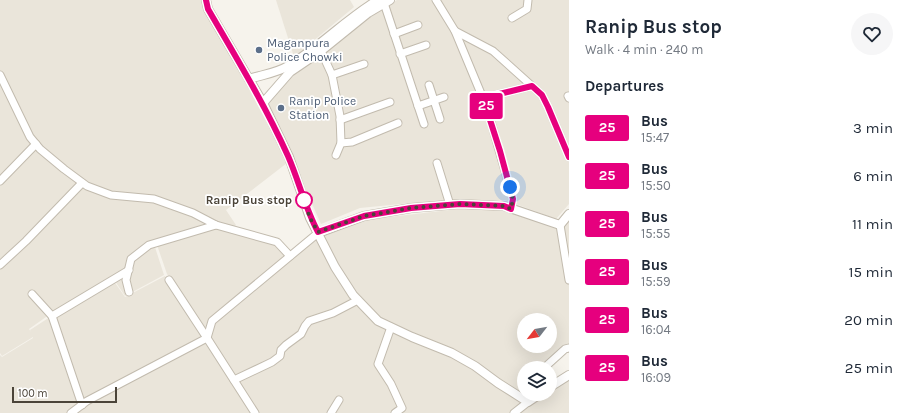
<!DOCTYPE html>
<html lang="en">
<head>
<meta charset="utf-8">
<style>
  :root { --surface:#fff; --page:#f6f6f7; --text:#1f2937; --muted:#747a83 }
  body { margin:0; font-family:Karla,sans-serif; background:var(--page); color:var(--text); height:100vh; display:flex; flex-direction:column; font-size:15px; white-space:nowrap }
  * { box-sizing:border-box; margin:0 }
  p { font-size:13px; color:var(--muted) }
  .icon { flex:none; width:22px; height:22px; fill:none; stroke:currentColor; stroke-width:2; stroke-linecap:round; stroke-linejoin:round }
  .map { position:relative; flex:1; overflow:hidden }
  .details { display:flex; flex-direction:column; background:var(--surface); width:340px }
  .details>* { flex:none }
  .badge { padding:0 8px; border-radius:3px; font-size:14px; line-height:26px }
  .needle { width:26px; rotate:239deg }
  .buttons { position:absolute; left:517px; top:313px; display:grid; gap:8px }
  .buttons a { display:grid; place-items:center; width:40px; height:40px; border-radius:50%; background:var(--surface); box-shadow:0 4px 16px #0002; font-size:20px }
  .scale { position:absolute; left:12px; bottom:10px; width:105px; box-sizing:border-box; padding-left:4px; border:2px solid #4b4439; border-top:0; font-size:11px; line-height:14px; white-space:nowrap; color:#4b4439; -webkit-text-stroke:3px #fff; paint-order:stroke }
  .you { position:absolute; width:20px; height:20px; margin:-10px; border:3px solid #fff; border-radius:50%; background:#1a73e8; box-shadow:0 0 0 6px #1a73e833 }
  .map>.badge { position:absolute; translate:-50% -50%; box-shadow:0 0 0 2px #fff }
  h2 { padding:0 16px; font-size:15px; line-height:36px }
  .round { display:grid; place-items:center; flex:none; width:42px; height:42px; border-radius:21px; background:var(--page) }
  .headline { display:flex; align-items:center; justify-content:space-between; height:68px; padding:0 16px }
  h1 { font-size:19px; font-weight:700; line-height:30px }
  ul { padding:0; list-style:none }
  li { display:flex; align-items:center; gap:12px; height:48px; padding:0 16px }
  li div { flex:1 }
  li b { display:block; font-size:15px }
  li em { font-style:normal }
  li .badge { min-width:44px; font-weight:700; text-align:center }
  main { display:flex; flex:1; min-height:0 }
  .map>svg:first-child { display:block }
</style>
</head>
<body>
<main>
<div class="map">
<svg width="569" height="413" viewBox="0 0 569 413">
  <rect width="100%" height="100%" fill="#f6f3ec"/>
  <g fill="#eae5da" fill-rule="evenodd">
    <polygon points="0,0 204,0 261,104 287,163 226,210 236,225 232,228 217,224 153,241 164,275 125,296 113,278 46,317 29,329 31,332 30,330 50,317 113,280 125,297 165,276 251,413 0,413 0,355 2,357 33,338 33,337 2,356 0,353"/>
    <polygon points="276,0 350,0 354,7 294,57"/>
    <polygon points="397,0 569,0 569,204 556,219 505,200 411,203 360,208 321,224 267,102 294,75 369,18"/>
    <path d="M 458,209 L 501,210 L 563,225 L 569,218 L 569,344 L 563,347 L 540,368 L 524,368 L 524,387 L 519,394 L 412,335 L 378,318 L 355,294 L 337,265 L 322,235 L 364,220 ZM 524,320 L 550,320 L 550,346 L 524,346 Z"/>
    <polygon points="216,228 276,244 291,260 317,239 374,322 409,340 451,356 529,406 547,394 550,394 550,392 569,379 569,413 258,413 167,274 157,245"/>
  </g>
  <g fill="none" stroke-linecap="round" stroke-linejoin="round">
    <defs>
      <g id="minor">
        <polyline points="436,0 455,31 493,51 542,95 548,107 569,157"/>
        <polyline points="384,3 424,124"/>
        <polyline points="512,18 527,9 528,0"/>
        <polyline points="455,31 487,108 513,199 511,209"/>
        <polyline points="394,34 418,25"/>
        <polyline points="321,51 332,75 340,116 341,143 336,155"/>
        <polyline points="400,54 426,45"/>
        <polyline points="0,75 30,137 40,149 64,169 87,186 111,195 154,199 193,213 216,225 277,242 290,256"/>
        <polyline points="332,75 364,64"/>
        <polyline points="429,85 440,119"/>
        <polyline points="568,96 569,98"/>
        <polyline points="483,98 532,86"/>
        <polyline points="418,106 444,97"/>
        <polyline points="340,120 390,102"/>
        <polyline points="341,143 352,142 398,123"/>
        <polyline points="437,163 450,205"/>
        <polyline points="0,181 36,144"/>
        <polyline points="560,225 569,280"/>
        <polyline points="0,265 26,241 82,183"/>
        <polyline points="129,292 126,280 131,259 149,245 216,225"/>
        <polyline points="32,294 52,316"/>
        <polyline points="391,327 378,364 391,384 402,408 395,413"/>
        <polyline points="544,368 565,349 569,348"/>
        <polyline points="234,380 272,362 280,356 281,350 286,345 301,334 305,326 309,321 333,313 358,300"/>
        <polyline points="82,405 52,316 129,270"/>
        <polyline points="71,413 87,401 207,338 169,280"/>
        <polyline points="255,413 207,338 212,321 318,233"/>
        <polyline points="331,413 339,400"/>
        <polyline points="514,413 528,402"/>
      </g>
      <g id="tertiary">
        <polyline points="206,0 208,9 263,103 289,157 310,218 335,267 353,295 378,321 412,337 452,353 475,366 498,383 528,402 540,394"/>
        <path d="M 249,79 C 261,75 277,73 288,66 C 320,47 346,19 378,0"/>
        <polyline points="263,103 290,72 321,51 368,13 390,0"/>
        <polyline points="318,233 364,216 411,208 459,204 504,206 560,225 569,214"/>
        <polyline points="550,387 569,375"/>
      </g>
    </defs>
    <use href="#minor" stroke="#c2bbae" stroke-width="9"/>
    <use href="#tertiary" stroke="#c2bbae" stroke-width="10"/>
    <use href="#minor" stroke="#fff" stroke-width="7"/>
    <use href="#tertiary" stroke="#fff" stroke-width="8"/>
  </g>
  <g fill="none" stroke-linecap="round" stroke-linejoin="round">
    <defs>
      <path id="line" d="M 206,0 L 208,9 C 236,57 265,105 288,156 C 299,181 305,208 318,232 L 364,216 L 411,208 L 460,204 L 504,206 L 511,209 L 513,199 L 500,151 L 483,98 L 532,86 L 542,95 L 548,107 L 569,157"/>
    </defs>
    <use href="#line" stroke="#fff" stroke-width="9"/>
    <use href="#line" stroke="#e6007e" stroke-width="6"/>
    <polyline stroke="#4b4439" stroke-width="4" stroke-dasharray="0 7.2" points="304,200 310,218 318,232 364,216 411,208 460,204 504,206 511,209 513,199 510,187"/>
  </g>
  <g fill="#5c6f8a" stroke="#fff" stroke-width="1.5">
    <circle cx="259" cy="50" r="4"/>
    <circle cx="281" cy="108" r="4"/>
  </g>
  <circle fill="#fff" stroke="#e6007e" stroke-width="2" cx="304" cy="200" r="8"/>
  <g text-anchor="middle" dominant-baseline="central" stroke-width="3.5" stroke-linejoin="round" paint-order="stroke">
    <g font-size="12" fill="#4e5e75" stroke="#fff" text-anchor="start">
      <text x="267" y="43">Maganpura<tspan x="267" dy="14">Police Chowki</tspan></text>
      <text x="289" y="101">Ranip Police<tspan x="289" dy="14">Station</tspan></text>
    </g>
    <g font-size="12" font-weight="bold" fill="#4b4439" stroke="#fff" text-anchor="end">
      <text x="292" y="200">Ranip Bus stop</text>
    </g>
  </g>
</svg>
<div class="buttons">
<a><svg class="needle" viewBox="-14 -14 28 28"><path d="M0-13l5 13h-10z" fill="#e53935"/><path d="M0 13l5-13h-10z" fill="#747a83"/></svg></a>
<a><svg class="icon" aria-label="layers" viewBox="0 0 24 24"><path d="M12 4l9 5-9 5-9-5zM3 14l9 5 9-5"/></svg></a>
</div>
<div class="scale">100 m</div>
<div class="you" style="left:510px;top:187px"></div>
<b class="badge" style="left:486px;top:106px;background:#e6007e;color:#fff">25</b>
</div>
<section class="details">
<div class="headline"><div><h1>Ranip Bus stop</h1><p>Walk · 4 min · 240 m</p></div><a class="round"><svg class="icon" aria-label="heart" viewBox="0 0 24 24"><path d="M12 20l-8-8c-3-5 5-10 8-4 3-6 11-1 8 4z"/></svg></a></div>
<h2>Departures</h2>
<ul>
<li><span class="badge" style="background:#e6007e;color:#fff">25</span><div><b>Bus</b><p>15:47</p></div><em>3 min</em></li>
<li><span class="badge" style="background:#e6007e;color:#fff">25</span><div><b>Bus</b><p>15:50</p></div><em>6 min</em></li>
<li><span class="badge" style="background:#e6007e;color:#fff">25</span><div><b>Bus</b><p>15:55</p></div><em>11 min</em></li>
<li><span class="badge" style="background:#e6007e;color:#fff">25</span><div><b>Bus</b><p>15:59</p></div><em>15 min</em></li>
<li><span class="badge" style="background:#e6007e;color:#fff">25</span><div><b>Bus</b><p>16:04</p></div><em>20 min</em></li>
<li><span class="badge" style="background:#e6007e;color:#fff">25</span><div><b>Bus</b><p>16:09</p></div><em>25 min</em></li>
</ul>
</section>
</main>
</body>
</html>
